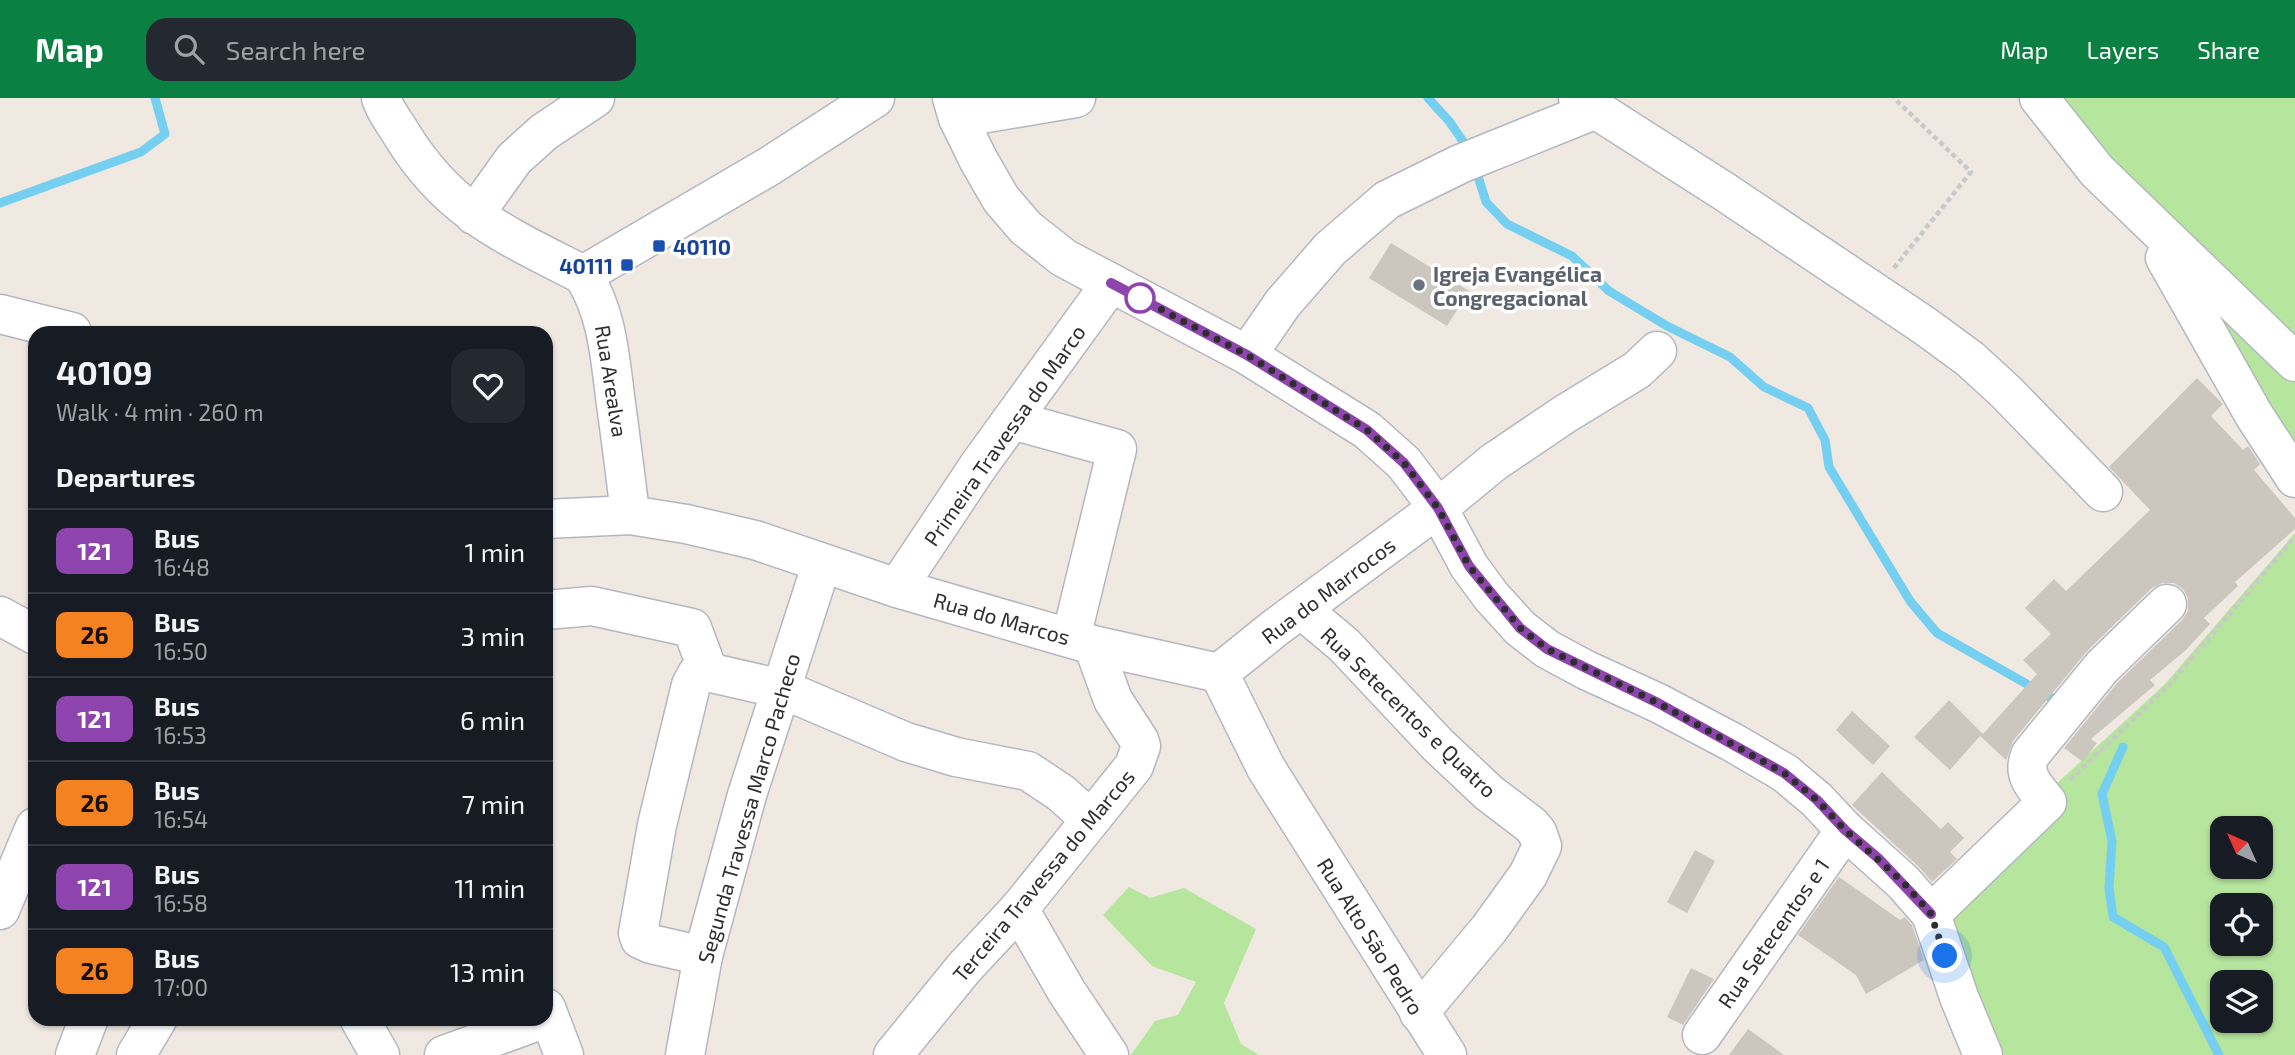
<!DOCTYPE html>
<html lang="en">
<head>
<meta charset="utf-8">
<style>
  :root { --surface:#171b24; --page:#242831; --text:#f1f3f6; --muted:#9ea1a6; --line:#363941; --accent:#0b8043 }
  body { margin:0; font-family:"Exo 2",sans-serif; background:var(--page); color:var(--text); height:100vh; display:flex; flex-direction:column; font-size:26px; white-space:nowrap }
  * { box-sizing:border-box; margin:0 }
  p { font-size:23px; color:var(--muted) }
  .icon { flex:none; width:38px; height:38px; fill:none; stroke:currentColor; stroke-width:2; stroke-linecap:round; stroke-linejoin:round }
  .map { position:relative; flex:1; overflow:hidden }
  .side { position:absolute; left:28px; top:228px; width:525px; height:700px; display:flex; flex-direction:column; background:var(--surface); border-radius:21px; box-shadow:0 2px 5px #0004 }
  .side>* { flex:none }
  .badge { padding:0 14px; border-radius:10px; font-size:24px; line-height:46px }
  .needle { width:46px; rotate:315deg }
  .buttons { position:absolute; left:2210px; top:718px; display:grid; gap:14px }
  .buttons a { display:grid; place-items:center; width:63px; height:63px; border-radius:14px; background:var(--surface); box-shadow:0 2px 5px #0004; font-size:35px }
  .you { position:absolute; width:35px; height:35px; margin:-18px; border:5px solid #fff; border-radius:50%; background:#1a73e8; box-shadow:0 0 0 10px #1a73e833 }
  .map>.badge { position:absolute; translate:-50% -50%; box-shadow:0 0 0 4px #fff }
  h2 { padding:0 28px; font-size:26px; line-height:63px }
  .round { display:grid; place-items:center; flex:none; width:74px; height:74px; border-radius:21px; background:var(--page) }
  .headline { display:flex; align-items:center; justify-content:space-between; height:119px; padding:0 28px }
  h1 { font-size:33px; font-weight:700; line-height:52px }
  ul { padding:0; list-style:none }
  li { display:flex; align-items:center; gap:21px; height:84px; padding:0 28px; border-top:2px solid var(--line) }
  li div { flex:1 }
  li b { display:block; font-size:26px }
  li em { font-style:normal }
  li .badge { min-width:77px; font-weight:700; text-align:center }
  header { display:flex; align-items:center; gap:42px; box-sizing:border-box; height:98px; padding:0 35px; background:var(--accent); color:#fff }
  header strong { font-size:33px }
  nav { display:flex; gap:38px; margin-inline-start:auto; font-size:24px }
  .search { width:490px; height:63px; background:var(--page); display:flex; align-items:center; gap:18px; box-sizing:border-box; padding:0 24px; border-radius:21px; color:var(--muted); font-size:26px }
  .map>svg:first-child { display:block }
</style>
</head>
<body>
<header>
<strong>Map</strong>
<div class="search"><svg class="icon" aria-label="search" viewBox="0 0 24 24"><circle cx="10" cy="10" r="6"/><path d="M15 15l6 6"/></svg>Search here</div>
<nav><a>Map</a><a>Layers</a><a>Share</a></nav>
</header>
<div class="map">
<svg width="2295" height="957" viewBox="0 0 2295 957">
  <rect width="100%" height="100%" fill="#efe9e1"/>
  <g fill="#b6e59e" fill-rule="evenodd">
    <polygon points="2046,0 2295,0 2295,353"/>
    <path d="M 2295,435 L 2295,957 L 1991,957 L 1931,801 L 2165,586 ZM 2222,730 L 2261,730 L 2261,768 L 2222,768 ZM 2222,807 L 2261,807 L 2261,845 L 2222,845 ZM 2222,884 L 2261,884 L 2261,922 L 2222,922 Z"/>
    <polygon points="1129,789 1150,800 1184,790 1256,831 1224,905 1241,946 1259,957 1131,957 1155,923 1178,917 1196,884 1152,868 1103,817"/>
  </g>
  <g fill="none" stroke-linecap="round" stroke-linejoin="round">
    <g stroke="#75cff0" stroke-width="9">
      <polyline points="1428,0 1449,23 1469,52"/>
      <polyline points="1476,72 1486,104 1507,126 1572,158 1609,193 1667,228 1730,259 1764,289 1808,310 1825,342 1829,369 1910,503 1937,535 2053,601"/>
      <polyline points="0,105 141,54 165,36 155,0"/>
      <polyline points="2123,649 2102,696 2112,743 2109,790 2113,819 2164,849 2219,957"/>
    </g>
  </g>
  <g fill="#cbc7bf">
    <polygon points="1391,145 1469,193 1447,228 1369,180"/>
    <polygon points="2197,280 2223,306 2211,318 2243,352 2248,348 2260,366 2254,372 2295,420 2295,431 2235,484 2238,488 2204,520 2210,526 2187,551 2150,582 2155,587 2091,641 2097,645 2083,664 2064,650 2118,584 2182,522 2188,513 2188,500 2183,491 2174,485 2162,485 2152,490 2087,553 2013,643 2006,662 1980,638 1950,672 1914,639 1949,602 1983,636 2037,576 2023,562 2051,536 2025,510 2054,481 2066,493 2150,412 2109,369"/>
    <polygon points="1852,613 1890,648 1873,667 1836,632"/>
    <polygon points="1882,674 1941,731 1948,724 1964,740 1950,754 1957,761 1932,784 1918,768 1852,707"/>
    <polygon points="1695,752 1715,763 1687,815 1667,804"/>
    <polygon points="1839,779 1900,822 1905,819 1912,827 1924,862 1866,896 1856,877 1798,837"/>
    <polygon points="1691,870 1714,881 1683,927 1667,919"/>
    <polygon points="1748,931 1784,957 1729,957"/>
  </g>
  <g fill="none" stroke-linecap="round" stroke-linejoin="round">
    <defs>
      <g id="minor">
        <path d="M 381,0 C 385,13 395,25 402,37 C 450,115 506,137 583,177 C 608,216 610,261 616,306 C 621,343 626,380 630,417"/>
        <polyline points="952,0 958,20 978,61 1001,101 1026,130 1064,160 1247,257 1367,332 1404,365 1438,410 1469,468 1491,498 1520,530 1547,551 1586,572 1658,605 1732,644 1785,675 1817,702 1845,732 1903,784 1931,816 1959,899 1983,957"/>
        <polyline points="1578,0 1725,94 1925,228 1970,261 2006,294 2103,394"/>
        <polyline points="2039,0 2097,73 2295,264"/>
        <polyline points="958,20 1076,0"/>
        <polyline points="474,117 514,61 544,34 595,0"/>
        <polyline points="2165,160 2254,317 2295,380"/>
        <polyline points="583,177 768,69 875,0"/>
        <polyline points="0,216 72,234"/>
        <polyline points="1247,257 1283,205 1330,151 1387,102 1460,66 1594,12"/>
        <polyline points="1012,322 1117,351 1071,540"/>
        <polyline points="546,421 630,417 686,426 755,442 897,490 1093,547 1219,575 1266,670 1447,957"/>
        <polyline points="897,490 979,367 1111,185"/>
        <polyline points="1301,511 1344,547 1438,647 1489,695 1531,727 1537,734 1542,748 1528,777 1489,831 1419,915"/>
        <polyline points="546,512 592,508 692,530 708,573"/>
        <polyline points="0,518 35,537"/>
        <polyline points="1219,575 1275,530 1438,410 1494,364 1565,316 1637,272 1657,253"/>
        <polyline points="1019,811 1067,894 1109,957"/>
        <polyline points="0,812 35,729"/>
        <path d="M 1931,816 L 2047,704 C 2034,688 2022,677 2030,657 L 2102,569 L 2167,506"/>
        <polyline points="703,858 651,846 640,841 638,835 657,727 691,587 697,576 703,573 782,591 906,644 956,659 1028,673 1061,695 1090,721"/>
        <polyline points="546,910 564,957"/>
        <polyline points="359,920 380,957"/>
        <polyline points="1702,937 1845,732"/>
        <polyline points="75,957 89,920"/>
        <polyline points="136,957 158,920"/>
        <polyline points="444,957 549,919"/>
        <polyline points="685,957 703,858 747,697 822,465"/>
        <polyline points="893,957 964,870 1019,811 1134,668 1141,648 1139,642 1113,602 1093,547"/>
      </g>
    </defs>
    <use href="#minor" stroke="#b4b7c1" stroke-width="41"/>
    <g stroke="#c9c9c9" stroke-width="4.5" stroke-dasharray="5 3.5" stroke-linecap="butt">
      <polyline points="1894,170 1971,74 1894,0"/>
      <polyline points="2070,682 2169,587 2295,439"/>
    </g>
    <use href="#minor" stroke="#fff" stroke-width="38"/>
  </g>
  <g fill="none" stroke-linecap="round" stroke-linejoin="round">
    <defs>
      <polyline id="line" points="1111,185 1247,257 1367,332 1404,365 1438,410 1469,468 1520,530 1547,551 1658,605 1784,675 1817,702 1845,732 1878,760 1931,816"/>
    </defs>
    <use href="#line" stroke="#fff" stroke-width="16"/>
    <use href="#line" stroke="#8e44ad" stroke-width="10"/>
    <polyline stroke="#2e2e2e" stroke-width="7" stroke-dasharray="0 12.6" points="1140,200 1134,197 1247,257 1367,332 1404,365 1438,410 1469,468 1520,530 1547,551 1658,605 1784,675 1817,702 1845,732 1903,784 1931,816 1945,858"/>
  </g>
  <g fill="#1a4fb4" stroke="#fff" stroke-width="2.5">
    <rect x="652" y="141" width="14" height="14" rx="3.5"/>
    <rect x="620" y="160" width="14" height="14" rx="3.5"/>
  </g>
  <circle fill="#6b7280" stroke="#fff" stroke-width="2.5" cx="1419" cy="187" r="7"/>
  <circle fill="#fff" stroke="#8e44ad" stroke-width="3.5" cx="1140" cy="200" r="14"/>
  <g text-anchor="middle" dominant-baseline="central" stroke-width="7" stroke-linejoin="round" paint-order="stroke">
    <g font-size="21" font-weight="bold" fill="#164399" stroke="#fff" text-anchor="start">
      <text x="673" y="148">40110</text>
      <text x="613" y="167" text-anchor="end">40111</text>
    </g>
    <g font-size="21" font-weight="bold" fill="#5b616d" stroke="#fff" text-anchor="start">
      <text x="1433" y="175">Igreja Evangélica<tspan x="1433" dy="24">Congregacional</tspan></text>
    </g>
    <g font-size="21" fill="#2e2e2e" stroke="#fff">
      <text transform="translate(612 283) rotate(81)">Rua Arealva</text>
      <text transform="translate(1004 337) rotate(-55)">Primeira Travessa do Marco</text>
      <text transform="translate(1328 492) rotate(-37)">Rua do Marrocos</text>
      <text transform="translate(1002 520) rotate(16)">Rua do Marcos</text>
      <text transform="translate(1409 614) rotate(44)">Rua Setecentos e Quatro</text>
      <text transform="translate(748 710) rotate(-74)">Segunda Travessa Marco Pacheco</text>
      <text transform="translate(1043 777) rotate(-50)">Terceira Travessa do Marcos</text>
      <text transform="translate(1773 835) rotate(-55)">Rua Setecentos e 1</text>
      <text transform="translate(1371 838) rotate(58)">Rua Alto São Pedro</text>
    </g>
  </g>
</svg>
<div class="buttons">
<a><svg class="needle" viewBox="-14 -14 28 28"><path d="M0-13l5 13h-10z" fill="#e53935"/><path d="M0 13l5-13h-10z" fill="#9ea1a6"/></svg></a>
<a><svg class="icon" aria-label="locate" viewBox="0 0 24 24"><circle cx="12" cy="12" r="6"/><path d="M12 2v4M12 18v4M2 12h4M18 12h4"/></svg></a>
<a><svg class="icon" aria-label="layers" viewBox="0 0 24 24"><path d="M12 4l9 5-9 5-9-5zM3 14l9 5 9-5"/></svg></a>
</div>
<div class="you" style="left:1945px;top:858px"></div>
<section class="side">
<div class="headline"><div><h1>40109</h1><p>Walk · 4 min · 260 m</p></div><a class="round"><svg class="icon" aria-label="heart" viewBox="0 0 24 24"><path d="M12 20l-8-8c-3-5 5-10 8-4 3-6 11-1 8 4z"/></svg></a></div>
<h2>Departures</h2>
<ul>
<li><span class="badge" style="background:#8e44ad;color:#fff">121</span><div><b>Bus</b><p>16:48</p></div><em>1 min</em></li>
<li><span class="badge" style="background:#f58220;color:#111">26</span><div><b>Bus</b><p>16:50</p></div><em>3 min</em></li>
<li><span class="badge" style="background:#8e44ad;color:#fff">121</span><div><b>Bus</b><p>16:53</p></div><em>6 min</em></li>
<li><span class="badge" style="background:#f58220;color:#111">26</span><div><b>Bus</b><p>16:54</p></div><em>7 min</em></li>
<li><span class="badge" style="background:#8e44ad;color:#fff">121</span><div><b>Bus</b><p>16:58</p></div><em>11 min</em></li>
<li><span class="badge" style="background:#f58220;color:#111">26</span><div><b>Bus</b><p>17:00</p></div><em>13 min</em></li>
</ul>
</section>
</div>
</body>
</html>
